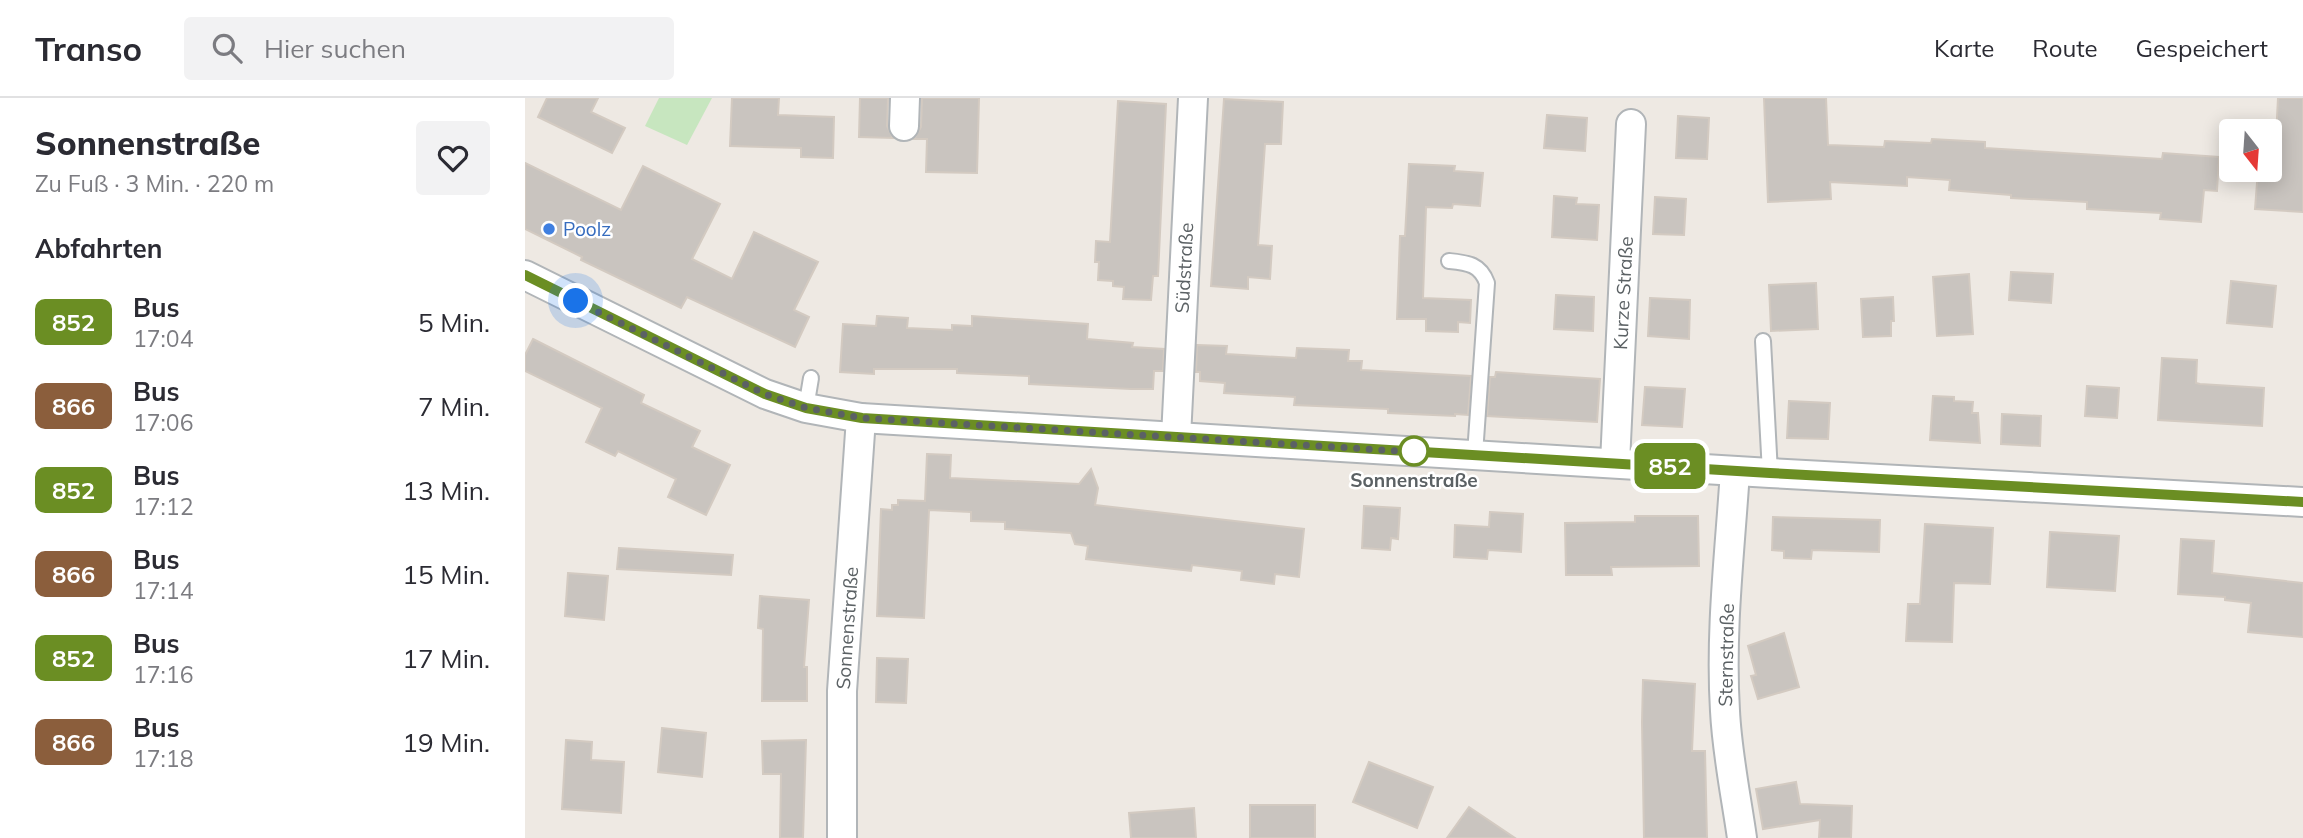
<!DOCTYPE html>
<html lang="de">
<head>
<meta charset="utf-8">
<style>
  :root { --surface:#fff; --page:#f2f2f3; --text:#2b2b33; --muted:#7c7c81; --line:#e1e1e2 }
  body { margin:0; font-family:Mulish,sans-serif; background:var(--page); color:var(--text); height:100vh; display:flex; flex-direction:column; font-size:26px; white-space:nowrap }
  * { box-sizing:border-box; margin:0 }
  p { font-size:23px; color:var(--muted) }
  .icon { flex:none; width:38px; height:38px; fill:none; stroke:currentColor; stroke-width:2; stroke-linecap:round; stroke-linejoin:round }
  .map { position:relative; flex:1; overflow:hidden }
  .details { display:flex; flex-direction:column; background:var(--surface); width:525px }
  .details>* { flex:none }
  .badge { padding:0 14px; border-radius:10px; font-size:24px; line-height:46px }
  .needle { width:46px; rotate:163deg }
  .controls { position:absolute; left:1694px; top:21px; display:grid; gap:14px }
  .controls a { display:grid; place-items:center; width:63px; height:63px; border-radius:7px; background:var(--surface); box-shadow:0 4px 18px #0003; font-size:35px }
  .you { position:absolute; width:35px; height:35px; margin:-18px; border:5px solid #fff; border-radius:50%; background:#1a73e8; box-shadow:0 0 0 10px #1a73e833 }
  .map>.badge { position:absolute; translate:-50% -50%; box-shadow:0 0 0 4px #fff }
  h2 { padding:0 35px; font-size:26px; line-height:63px }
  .round { display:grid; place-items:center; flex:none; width:74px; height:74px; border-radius:7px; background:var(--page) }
  .head { display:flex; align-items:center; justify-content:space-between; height:119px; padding:0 35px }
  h1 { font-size:33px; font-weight:800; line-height:52px }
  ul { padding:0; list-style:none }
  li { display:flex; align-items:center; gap:21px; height:84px; padding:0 35px }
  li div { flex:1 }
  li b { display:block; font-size:26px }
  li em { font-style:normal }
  li .badge { min-width:77px; font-weight:700; text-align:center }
  header { display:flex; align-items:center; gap:42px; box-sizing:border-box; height:98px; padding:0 35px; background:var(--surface); border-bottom:2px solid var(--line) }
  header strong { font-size:33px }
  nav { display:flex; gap:38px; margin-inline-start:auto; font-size:24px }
  .search { width:490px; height:63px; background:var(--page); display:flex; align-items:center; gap:18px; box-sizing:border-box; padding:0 24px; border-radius:7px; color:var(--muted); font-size:26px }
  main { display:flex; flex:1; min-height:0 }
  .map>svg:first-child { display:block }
</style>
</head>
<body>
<header>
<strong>Transo</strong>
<div class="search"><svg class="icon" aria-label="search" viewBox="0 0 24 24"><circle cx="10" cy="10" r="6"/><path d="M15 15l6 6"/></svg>Hier suchen</div>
<nav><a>Karte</a><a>Route</a><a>Gespeichert</a></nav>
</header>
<main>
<section class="details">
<div class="head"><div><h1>Sonnenstraße</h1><p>Zu Fuß · 3 Min. · 220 m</p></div><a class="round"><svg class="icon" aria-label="heart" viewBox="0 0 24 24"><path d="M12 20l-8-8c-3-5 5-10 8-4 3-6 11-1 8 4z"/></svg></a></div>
<h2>Abfahrten</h2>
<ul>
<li><span class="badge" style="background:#6b8e23;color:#fff">852</span><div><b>Bus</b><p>17:04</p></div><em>5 Min.</em></li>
<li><span class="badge" style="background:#8b5e3c;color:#fff">866</span><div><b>Bus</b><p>17:06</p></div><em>7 Min.</em></li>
<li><span class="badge" style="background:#6b8e23;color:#fff">852</span><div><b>Bus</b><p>17:12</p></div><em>13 Min.</em></li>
<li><span class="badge" style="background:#8b5e3c;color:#fff">866</span><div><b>Bus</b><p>17:14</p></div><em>15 Min.</em></li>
<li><span class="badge" style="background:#6b8e23;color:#fff">852</span><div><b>Bus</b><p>17:16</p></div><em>17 Min.</em></li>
<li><span class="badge" style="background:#8b5e3c;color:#fff">866</span><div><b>Bus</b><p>17:18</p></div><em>19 Min.</em></li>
</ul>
</section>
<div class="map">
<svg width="1778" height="740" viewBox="0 0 1778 740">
  <rect width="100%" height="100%" fill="#eee9e3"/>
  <polygon fill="#c7e6bf" points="134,0 187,0 162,47 120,28"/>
  <g fill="#c9c4bf" stroke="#d3cac1" stroke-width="2">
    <polygon points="22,0 73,0 66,14 100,30 87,55 13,19"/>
    <polygon points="207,0 254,0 253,17 309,19 308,60 276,59 276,50 205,48"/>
    <polygon points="335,0 363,0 362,28 368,40 334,39"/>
    <polygon points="397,0 454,0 452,75 401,74 402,41 389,41 396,29"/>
    <polygon points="1239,0 1301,0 1303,47 1359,49 1360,43 1406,45 1407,41 1460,44 1460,50 1637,61 1638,55 1694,59 1692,93 1679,92 1676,124 1635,121 1636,115 1562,111 1562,104 1486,100 1486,97 1424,92 1425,82 1382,79 1382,88 1305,84 1306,101 1243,104"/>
    <polygon points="1753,0 1778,0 1778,114 1730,111 1733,72 1745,72 1745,58 1750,58"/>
    <polygon points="699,1 758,4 756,46 740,46 733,147 747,148 745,181 723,179 723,191 686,188"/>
    <polygon points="593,3 641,6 633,178 628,178 626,202 598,201 599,189 588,188 588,183 573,182 574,164 570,164 571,143 585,144"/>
    <polygon points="1022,17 1062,20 1060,53 1019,50"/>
    <polygon points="1153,18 1184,20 1182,61 1151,60"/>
    <polygon points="0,65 96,112 118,68 195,106 167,161 207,181 229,134 293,164 269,212 284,219 270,249 162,199 156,210 56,162 57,159 0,131"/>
    <polygon points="884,66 930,68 929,73 958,75 955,108 928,106 927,110 901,109 898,200 946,202 945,225 933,224 933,234 901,233 901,221 872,221 875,138 880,138"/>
    <polygon points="1029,98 1052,100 1051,106 1074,107 1072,142 1027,139"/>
    <polygon points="1130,99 1161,101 1159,137 1128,136"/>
    <polygon points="1486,174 1528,176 1526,205 1484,202"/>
    <polygon points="1444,176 1448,236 1412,238 1408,179"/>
    <polygon points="1706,183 1751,188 1747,229 1702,225"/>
    <polygon points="1291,185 1293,231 1246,233 1244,187"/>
    <polygon points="1031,197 1069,199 1068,233 1029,231"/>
    <polygon points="1368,199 1369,223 1366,223 1366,238 1338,239 1336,201"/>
    <polygon points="1125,200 1165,202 1164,241 1123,238"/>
    <polygon points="352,218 383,220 382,230 427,232 427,227 447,228 447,218 563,226 562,241 608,245 607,249 639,251 638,273 629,273 628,291 606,291 504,286 504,278 432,275 432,271 349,271 349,276 315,274 318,226 351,228"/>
    <polygon points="8,241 119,297 116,305 175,333 167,349 205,367 181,417 143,399 151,381 93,353 90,358 61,344 77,310 0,273 0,257"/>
    <polygon points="672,247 702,248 701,256 771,260 772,250 824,252 823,263 837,263 836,272 946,278 943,317 930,316 930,318 863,315 863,311 769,307 770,299 699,295 700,285 675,283 675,274 671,274"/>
    <polygon points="1637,260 1672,262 1671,285 1675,286 1739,290 1737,328 1633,322"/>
    <polygon points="971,274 1075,281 1072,324 962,318 965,279 970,279"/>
    <polygon points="1562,288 1594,290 1592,320 1560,318"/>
    <polygon points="1120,289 1160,291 1157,329 1117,327"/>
    <polygon points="1408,298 1429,299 1429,303 1448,304 1447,315 1453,315 1455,345 1405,342"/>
    <polygon points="1264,303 1305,305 1303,341 1262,340"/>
    <polygon points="1477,316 1516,318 1515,348 1476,346"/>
    <polygon points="402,356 426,357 425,380 554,386 566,371 573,390 570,407 779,431 774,479 750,476 749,486 716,482 717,473 667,467 666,473 561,461 563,448 550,446 546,435 480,431 480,424 446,423 446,414 404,412 399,520 352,518 356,411 367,412 367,407 373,407 373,402 400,403"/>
    <polygon points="839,408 875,410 873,441 866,440 865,452 837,450"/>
    <polygon points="965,414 998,416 996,454 963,452 962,461 929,459 930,427 964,429"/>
    <polygon points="1110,418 1173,418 1174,468 1086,469 1087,477 1041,477 1040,425 1110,424"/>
    <polygon points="1248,419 1355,422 1354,454 1287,452 1286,461 1259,460 1259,453 1247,452"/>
    <polygon points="1400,426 1468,430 1465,486 1429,485 1427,544 1381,543 1383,506 1395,506"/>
    <polygon points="1525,434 1594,438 1590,493 1522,489"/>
    <polygon points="1656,441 1689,443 1687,475 1778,485 1778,539 1723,534 1726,505 1700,502 1700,499 1653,496"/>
    <polygon points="94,450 208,457 206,477 92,471"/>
    <polygon points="43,475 83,478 79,522 40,518"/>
    <polygon points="235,498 284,502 279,569 282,569 282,603 237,603 238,531 233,530"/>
    <polygon points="1259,535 1274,589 1233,601 1226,578 1231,577 1223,548"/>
    <polygon points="352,560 383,561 381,605 351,604"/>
    <polygon points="1118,582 1170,586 1167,653 1180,653 1182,740 1119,740 1117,624"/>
    <polygon points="137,630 181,635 177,679 133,674"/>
    <polygon points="41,642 67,644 66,662 99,664 96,715 37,711"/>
    <polygon points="281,642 278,740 255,740 256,676 238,676 237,643"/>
    <polygon points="844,664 908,689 892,730 828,704"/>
    <polygon points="1271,684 1275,706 1327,708 1326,740 1294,740 1295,722 1238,731 1231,691"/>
    <rect x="725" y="707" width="65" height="33"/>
    <polygon points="944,709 990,740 922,740"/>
    <polygon points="669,710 671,740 606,740 604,715"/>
  </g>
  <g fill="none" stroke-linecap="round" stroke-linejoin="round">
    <defs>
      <g id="lane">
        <path d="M 924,163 C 943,165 955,166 962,185 L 950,356"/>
        <polyline points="1238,243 1245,375"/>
        <polyline points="281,310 286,280"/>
      </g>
      <g id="street">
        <polyline points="379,28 380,0"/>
        <polyline points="0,177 240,296 281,310 336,320 1245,375 1778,404"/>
        <polyline points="651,339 668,0"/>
        <polyline points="1090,365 1106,26"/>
        <path d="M 1210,373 C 1205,452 1195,533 1200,613 C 1202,655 1211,698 1217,740"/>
        <polyline points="317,740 317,593 336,320"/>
      </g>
    </defs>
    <use href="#lane" stroke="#b1b5b8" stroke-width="18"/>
    <use href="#street" stroke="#b1b5b8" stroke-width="32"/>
    <use href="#lane" stroke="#fff" stroke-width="14"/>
    <use href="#street" stroke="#fff" stroke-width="28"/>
  </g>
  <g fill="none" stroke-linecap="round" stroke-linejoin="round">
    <defs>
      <polyline id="line" points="0,177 240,296 281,310 337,320 1245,375 1778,404"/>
    </defs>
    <use href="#line" stroke="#fff" stroke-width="16"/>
    <use href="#line" stroke="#6b8e23" stroke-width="10"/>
    <polyline stroke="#5b6164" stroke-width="7" stroke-dasharray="0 12.6" points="51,203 240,296 281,310 337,320 891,354 889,353"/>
  </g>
  <circle fill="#3f7fe0" stroke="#fff" stroke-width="2.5" cx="24" cy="131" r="7"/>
  <circle fill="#fff" stroke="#6b8e23" stroke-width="3.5" cx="889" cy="353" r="14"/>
  <g text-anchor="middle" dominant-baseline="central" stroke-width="5" stroke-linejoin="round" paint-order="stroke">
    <g font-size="19" fill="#366cbe" stroke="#fff" text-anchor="start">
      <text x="38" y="131">Poolz</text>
    </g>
    <g font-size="19" fill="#5b6164" stroke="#fff">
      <text transform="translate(659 170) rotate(-87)">Südstraße</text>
      <text transform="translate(1098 195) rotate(-87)">Kurze Straße</text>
      <text transform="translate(322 530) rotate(-86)">Sonnenstraße</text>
      <text transform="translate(1201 557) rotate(-89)">Sternstraße</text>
    </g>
    <g font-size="19" font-weight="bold" fill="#5b6164" stroke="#fff">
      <text x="889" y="382">Sonnenstraße</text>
    </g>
  </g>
</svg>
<div class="controls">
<a><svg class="needle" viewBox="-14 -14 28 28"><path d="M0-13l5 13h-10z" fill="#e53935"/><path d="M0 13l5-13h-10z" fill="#7c7c81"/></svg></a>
</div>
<div class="you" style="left:51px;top:203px"></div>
<b class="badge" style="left:1145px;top:368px;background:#6b8e23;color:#fff">852</b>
</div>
</main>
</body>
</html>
